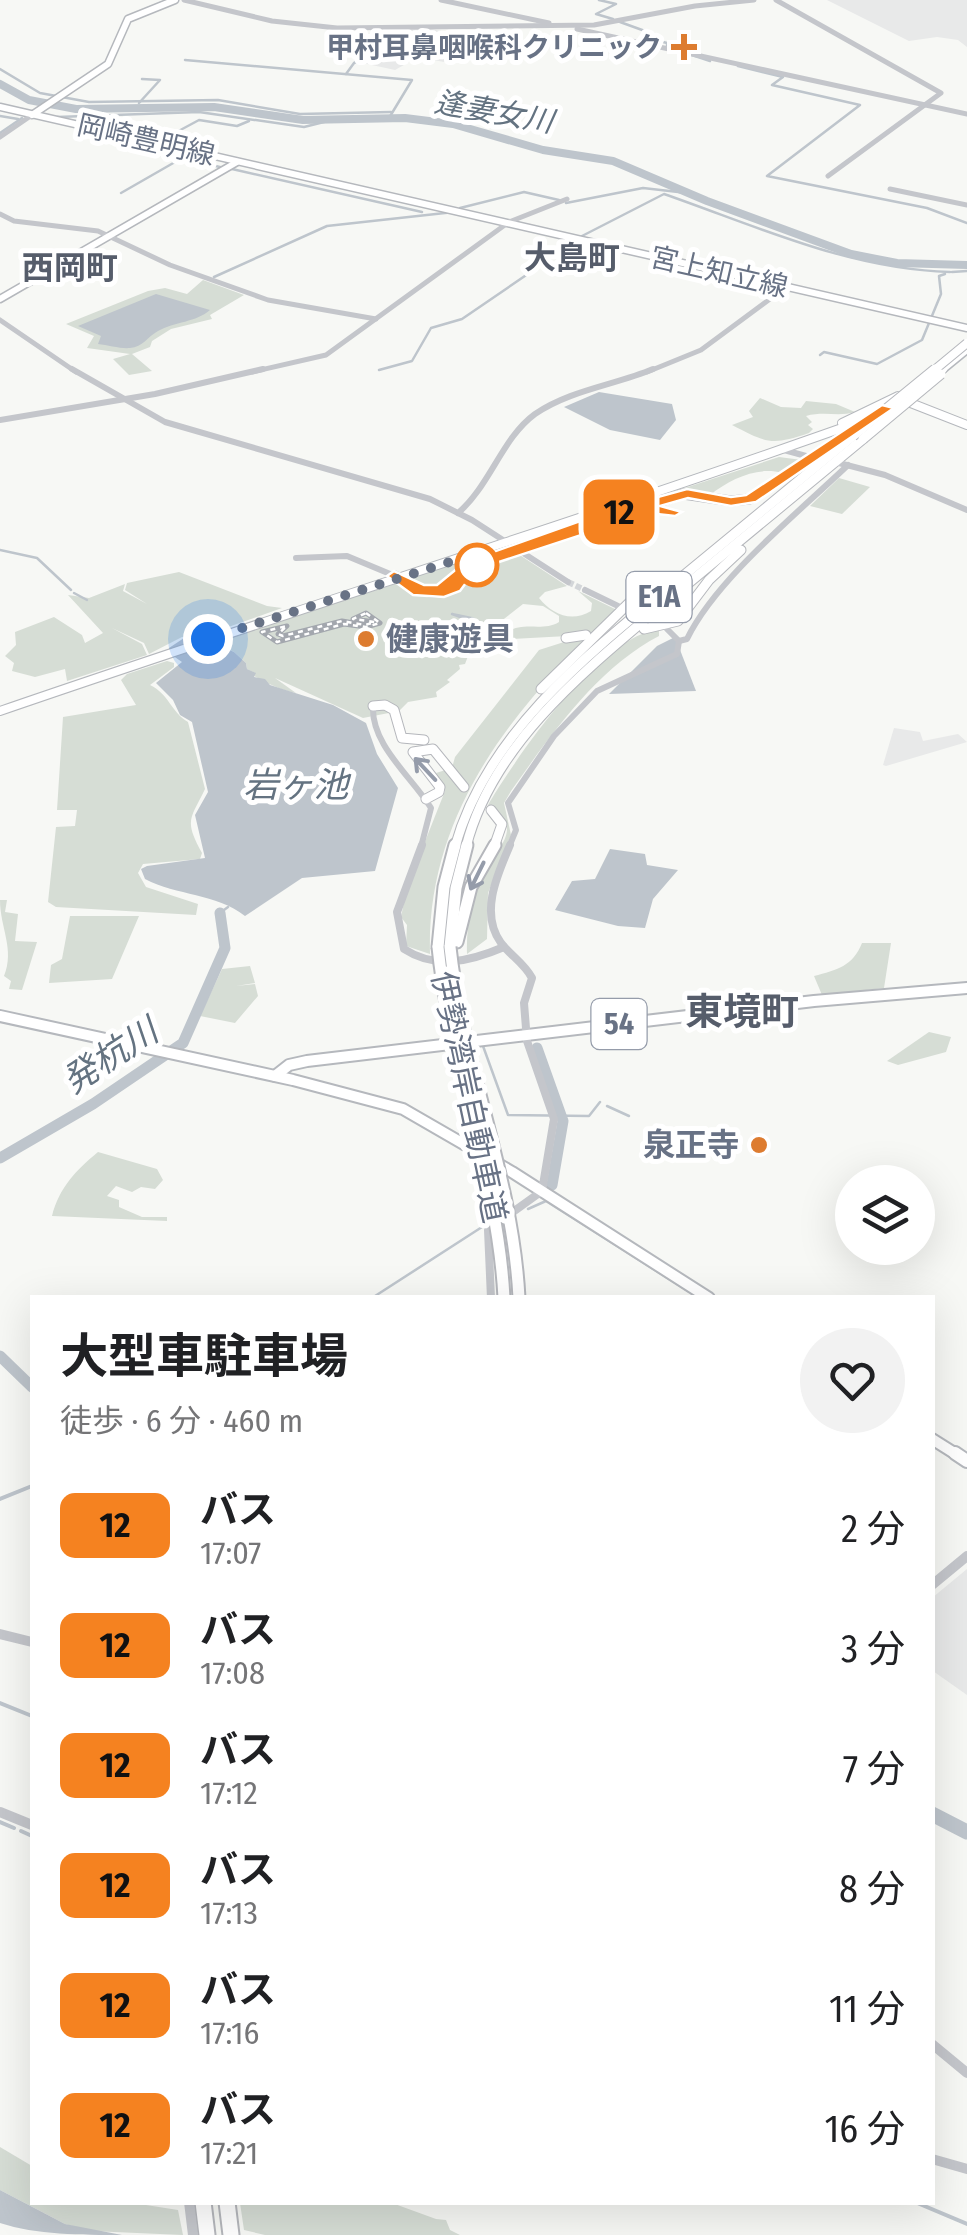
<!DOCTYPE html>
<html lang="ja">
<head>
<meta charset="utf-8">
<style>
  :root { --surface:#fff; --page:#f2f2f2; --text:#202124; --muted:#757577 }
  body { margin:0; font-family:"Fira Sans Condensed","Noto Sans JP",sans-serif; background:var(--page); color:var(--text); height:100vh; display:flex; flex-direction:column; font-size:38px; white-space:nowrap }
  * { box-sizing:border-box; margin:0 }
  p { font-size:32px; color:var(--muted) }
  .icon { flex:none; width:55px; height:55px; fill:none; stroke:currentColor; stroke-width:2; stroke-linecap:round; stroke-linejoin:round }
  .map { position:relative; flex:1; overflow:hidden }
  .drawer { position:absolute; left:30px; top:1295px; width:905px; height:910px; display:flex; flex-direction:column; background:var(--surface); border-radius:0px; box-shadow:0 10px 40px #0002 }
  .drawer>* { flex:none }
  .badge { padding:0 20px; border-radius:15px; font-size:35px; line-height:65px }
  .controls { position:absolute; left:835px; top:1165px; display:grid; gap:20px }
  .controls a { display:grid; place-items:center; width:100px; height:100px; border-radius:50%; background:var(--surface); box-shadow:0 10px 40px #0002; font-size:50px }
  .you { position:absolute; width:50px; height:50px; margin:-25px; border:8px solid #fff; border-radius:50%; background:#1a73e8; box-shadow:0 0 0 15px #1a73e833 }
  .map>.badge { position:absolute; translate:-50% -50%; box-shadow:0 0 0 5px #fff }
  .round { display:grid; place-items:center; flex:none; width:105px; height:105px; border-radius:52px; background:var(--page) }
  .overview { display:flex; align-items:center; justify-content:space-between; height:170px; padding:0 30px }
  h1 { font-size:48px; font-weight:700; line-height:75px }
  ul { padding:0; list-style:none }
  li { display:flex; align-items:center; gap:30px; height:120px; padding:0 30px }
  li div { flex:1 }
  li b { display:block; font-size:38px }
  li em { font-style:normal }
  li .badge { min-width:110px; font-weight:700; text-align:center }
  .map>svg:first-child { display:block }
</style>
</head>
<body>
<div class="map">
<svg width="967" height="2235" viewBox="0 0 967 2235">
  <rect width="100%" height="100%" fill="#f7f8f5"/>
  <g fill="#e8e9e9">
    <polygon points="827,0 967,0 967,47 958,40 937,37 909,41"/>
    <polygon points="422,27 485,40 444,62 418,57 395,70 358,62 383,49 369,45 373,30"/>
    <polygon points="894,728 920,732 923,741 958,734 967,742 886,766 883,765"/>
    <polygon points="967,1569 967,1695 933,1671 932,1598"/>
  </g>
  <g fill="#d6ddd5">
    <polygon points="203,280 244,295 210,315 212,319 171,329 152,341 150,347 132,354 152,371 129,375 113,359 130,354 87,348 94,336 66,324 148,291 165,288 187,294"/>
    <path d="M 760,398 L 781,407 L 801,408 L 806,401 L 836,404 L 855,412 C 839,417 824,411 806,416 L 812,422 L 808,425 L 813,429 L 809,433 C 771,446 767,443 732,425 L 753,417 L 749,411 Z"/>
    <path d="M 779,457 L 802,460 L 782,473 C 758,466 730,479 710,495 L 687,490 L 630,506 Z"/>
    <polygon points="839,478 870,487 842,514 810,506"/>
    <path d="M 499,547 L 509,548 L 567,586 L 545,592 L 539,598 C 552,614 571,623 591,611 L 592,603 L 578,591 L 617,610 C 517,703 426,811 430,954 L 406,946 L 407,925 L 401,917 L 407,887 L 445,791 L 436,773 L 452,768 L 455,757 L 539,650 L 586,635 L 512,639 L 508,632 C 523,621 543,632 559,622 L 559,616 L 543,606 L 523,604 L 500,622 L 501,644 L 470,651 L 465,664 L 459,665 L 460,669 L 447,680 L 450,682 L 436,692 L 437,697 L 408,702 L 399,711 L 363,718 L 275,678 L 296,693 C 280,690 267,683 254,676 L 255,673 L 247,669 L 246,663 L 234,652 L 209,640 L 383,588 Z"/>
    <polygon points="179,572 267,606 282,608 203,636 182,637 149,654 144,643 112,628 142,644 147,655 67,681 65,669 35,677 12,671 14,663 5,656 16,645 15,632 54,617 82,635 85,643 103,633 68,595 89,598 125,584 123,591 147,604 125,590 127,583"/>
    <path d="M 659,630 L 659,636 C 597,668 550,736 511,791 L 504,803 L 511,835 L 488,893 L 487,939 L 467,954 C 466,924 472,897 485,870 C 491,858 507,843 507,829 C 506,819 495,811 488,805 C 517,756 601,634 659,630 Z"/>
    <path d="M 167,661 L 174,663 L 174,667 L 150,685 C 169,694 171,712 188,722 L 205,789 C 190,820 184,820 202,853 L 200,859 L 143,864 L 138,873 L 146,887 L 198,904 L 196,915 L 56,907 L 48,902 L 56,827 L 75,826 L 77,810 L 57,810 L 63,717 L 136,705 L 121,680 L 127,674 Z"/>
    <path d="M 0,900 L 7,900 L 5,912 L 18,914 L 15,941 L 37,942 L 22,990 L 9,989 L 11,981 L 4,976 C 15,949 0,928 0,900 Z"/>
    <polygon points="70,916 139,916 112,979 49,983 51,965 62,959"/>
    <path d="M 862,943 L 891,943 L 884,988 L 822,995 L 814,976 C 837,970 853,966 862,943 Z"/>
    <polygon points="250,966 255,983 236,986 255,984 258,996 235,1023 200,1016 222,969"/>
    <polygon points="929,1032 951,1037 946,1052 898,1065 887,1061"/>
    <path d="M 98,1152 L 157,1169 L 163,1180 L 155,1189 L 141,1187 L 132,1192 L 116,1186 L 107,1196 L 119,1200 L 119,1207 L 142,1217 L 167,1217 L 167,1221 L 52,1216 C 59,1188 76,1170 98,1152 Z"/>
    <polygon points="0,2147 32,2166 32,2202 127,2202 178,2210 183,2235 91,2231 65,2224 0,2190"/>
    <polygon points="240,2203 392,2203 436,2219 446,2220 450,2230 460,2235 265,2235 244,2230"/>
  </g>
  <g fill="#bec5cc">
    <path d="M 156,294 L 210,310 C 197,322 174,322 158,331 C 147,337 143,347 130,348 C 121,349 108,345 98,344 L 101,336 L 78,326 Z"/>
    <polygon points="599,392 672,404 676,420 660,440 610,430 564,407"/>
    <path d="M 200,637 L 234,652 L 246,663 L 247,669 L 256,673 L 254,677 L 265,679 L 270,685 L 333,705 L 366,723 L 377,754 L 398,788 L 375,871 L 302,878 L 245,916 C 216,893 177,896 145,879 L 141,869 L 147,866 L 205,858 L 195,815 L 208,792 L 192,722 L 180,715 L 173,700 L 156,683 L 182,662 L 169,653 L 169,648 L 184,638 Z"/>
    <polygon points="675,637 696,691 609,694 657,646"/>
    <polygon points="610,849 645,854 647,865 678,870 653,899 645,928 618,926 555,910 572,881 595,879"/>
    <path d="M 0,2190 L 65,2224 L 122,2235 C 82,2235 36,2235 0,2223 Z"/>
  </g>
  <g fill="none" stroke-linecap="round" stroke-linejoin="round">
    <g stroke="#bec5cc" stroke-width="2.5">
      <polyline points="599,0 616,4 596,14 613,19"/>
      <polyline points="620,22 656,35 651,39 667,43 667,47"/>
      <polyline points="692,55 710,61"/>
      <polyline points="185,60 412,80 389,118"/>
      <polyline points="738,66 783,77 772,85 860,105 767,176 927,208 967,223"/>
      <polyline points="0,69 40,93 89,102 218,100 300,114 391,112"/>
      <polyline points="346,74 354,63 383,49 369,45 372,34"/>
      <polyline points="139,103 160,80 142,79"/>
      <polyline points="0,116 18,119"/>
      <polyline points="57,117 199,112 304,127 332,120"/>
      <polyline points="0,133 22,118"/>
      <polyline points="160,141 199,120 237,126 249,121"/>
      <polyline points="142,151 153,145"/>
      <polyline points="232,169 422,212"/>
      <polyline points="121,193 182,158 224,168"/>
      <polyline points="566,203 643,188 687,193"/>
      <polyline points="460,208 524,192 559,200"/>
      <path d="M 582,236 L 664,194 C 759,227 848,269 950,272"/>
      <polyline points="952,272 967,271"/>
      <polyline points="214,277 327,226 454,212"/>
      <polyline points="820,355 824,352 877,364 922,340 941,294 939,276 945,274"/>
      <polyline points="379,370 412,361 431,328 462,319 576,241"/>
      <polyline points="0,550 37,558 71,590"/>
      <polyline points="74,593 87,600"/>
      <polyline points="459,616 484,625"/>
      <polyline points="471,618 452,614 486,626 472,618"/>
      <polyline points="220,913 228,907"/>
      <polyline points="483,1046 508,1115 589,1116 600,1102"/>
      <polyline points="607,1106 629,1116"/>
      <polyline points="528,1209 546,1201 688,1291"/>
      <polyline points="372,1298 482,1227"/>
    </g>
    <g stroke="#bec5cc" stroke-width="4">
      <polyline points="0,1499 32,1486"/>
      <polyline points="0,1703 32,1716"/>
      <polyline points="0,1822 14,1828"/>
      <polyline points="21,1831 32,1836"/>
      <polyline points="915,2202 967,2224"/>
    </g>
    <polyline stroke="#bec5cc" stroke-width="8" points="0,84 29,100 76,109 214,107 303,120 405,118 453,124 543,150 613,161 707,201 851,254 897,263 967,265"/>
    <g stroke="#bec5cc" stroke-width="11">
      <polyline points="537,1048 563,1121 552,1185"/>
      <polyline points="0,1158 93,1104 183,1043 225,948 220,913"/>
      <polyline points="0,1356 32,1387"/>
    </g>
    <polyline stroke="#bec5cc" stroke-width="15" points="932,1814 967,1832"/>
    <polyline stroke="#d3d6d9" stroke-width="6" stroke-dasharray="6 2.5" stroke-linecap="butt" points="568,582 585,590"/>
    <defs>
      <g id="major-far3">
        <polyline points="0,107 967,328"/>
        <polyline points="32,115 108,64 128,19 175,0"/>
        <polyline points="0,299 237,162"/>
        <polyline points="940,372 967,350"/>
      </g>
      <g id="major-far2">
        <polyline points="933,378 943,369"/>
        <polyline points="903,400 967,425"/>
        <polyline points="842,423 898,396"/>
        <path d="M 0,711 C 290,611 584,520 873,417"/>
      </g>
      <g id="major-far1">
        <polyline points="0,1016 293,1080 403,1109 512,1172 709,1298"/>
        <polyline points="275,1076 289,1065 307,1061 814,1001 967,988"/>
        <polyline points="932,1439 959,1456"/>
      </g>
      <polyline id="major" points="955,1453 967,1461"/>
      <g id="highway-far2">
        <polyline points="528,545 683,494 731,501 750,499 842,437"/>
        <path d="M 395,576 C 448,613 448,577 494,559"/>
        <polyline points="644,629 678,621 709,580 741,550"/>
        <polyline points="566,638 586,635"/>
        <polyline points="541,689 631,601"/>
        <polyline points="373,706 385,705 394,710 402,738 424,740"/>
        <polyline points="426,799 439,792 440,787 413,752 433,749 464,787"/>
        <polyline points="491,810 502,824 494,847"/>
        <path d="M 455,847 C 488,727 602,643 694,567 C 747,523 800,480 853,436"/>
        <path d="M 466,847 C 494,737 597,661 679,591 C 740,540 802,490 863,439"/>
      </g>
      <g id="highway-far1">
        <polyline points="457,942 471,887 495,845"/>
        <polyline points="438,947 444,887 455,845"/>
        <polyline points="450,947 456,888 467,845"/>
      </g>
      <g id="highway">
        <polyline points="203,2202 207,2235"/>
        <polyline points="227,2202 231,2235"/>
      </g>
    </defs>
    <use href="#major-far3" stroke="#b5b8bd" stroke-width="9"/>
    <use href="#major-far2" stroke="#b5b8bd" stroke-width="10"/>
    <use href="#major-far1" stroke="#b5b8bd" stroke-width="14"/>
    <use href="#major" stroke="#b5b8bd" stroke-width="16"/>
    <use href="#highway-far2" stroke="#b5b7bc" stroke-width="11"/>
    <use href="#highway-far1" stroke="#b5b7bc" stroke-width="15"/>
    <use href="#highway" stroke="#b5b7bc" stroke-width="19"/>
    <g stroke="#c4c6cb" stroke-width="5">
      <polyline points="184,0 272,21 337,28 594,25 695,6 754,0"/>
      <polyline points="441,0 549,23"/>
      <polyline points="776,0 941,93 828,176"/>
      <polyline points="577,29 967,114"/>
      <polyline points="0,137 32,115"/>
      <polyline points="890,189 967,205"/>
      <polyline points="0,214 14,221 98,231 170,265 268,300 376,319"/>
      <polyline points="0,320 76,372"/>
      <polyline points="252,372 326,355 509,222 567,199"/>
      <polyline points="647,372 701,350 786,287"/>
    </g>
    <g stroke="#c4c6cb" stroke-width="6">
      <polyline points="72,369 165,422 430,499 472,520 568,582"/>
      <polyline points="0,420 155,394 263,369"/>
      <polyline points="784,450 806,456"/>
      <polyline points="839,463 885,475 967,510"/>
      <path d="M 458,513 C 490,486 502,438 535,414 C 570,390 615,385 653,369"/>
      <polyline points="296,558 347,556 395,576"/>
      <polyline points="585,590 618,606"/>
      <path d="M 679,641 L 687,639 C 716,579 799,512 848,465"/>
      <path d="M 373,706 C 371,745 412,777 431,808 L 421,847"/>
      <polyline points="509,847 516,830 508,803 554,736 597,691 677,654 679,641 667,629"/>
    </g>
    <g stroke="#c4c6cb" stroke-width="8">
      <path d="M 422,845 L 397,912 L 404,949 C 436,970 471,961 504,947"/>
      <path d="M 491,1298 L 488,1230 L 542,1191 L 554,1119 L 527,1041 L 524,1003 L 532,978 C 524,963 511,956 501,943 C 479,913 498,873 510,845"/>
    </g>
    <g stroke="#c4c6cb" stroke-width="10">
      <polyline points="932,1585 967,1556"/>
      <polyline points="0,1634 32,1642"/>
      <polyline points="0,1812 32,1825"/>
      <polyline points="932,2044 967,2073"/>
      <polyline points="932,2159 967,2169"/>
      <polyline points="189,2202 193,2235"/>
    </g>
    <use href="#major-far3" stroke="#fff" stroke-width="6"/>
    <use href="#major-far2" stroke="#fff" stroke-width="8"/>
    <use href="#major-far1" stroke="#fff" stroke-width="10"/>
    <use href="#major" stroke="#fff" stroke-width="12"/>
    <use href="#highway-far2" stroke="#fff" stroke-width="9"/>
    <use href="#highway-far1" stroke="#fff" stroke-width="11"/>
    <use href="#highway" stroke="#fff" stroke-width="15"/>
    <defs>
      <polygon id="rail" points="366,613 380,623 366,627 344,624 277,642 262,632 287,626 278,634 283,636 342,621 365,625 375,622 353,619"/>
    </defs>
    <use href="#rail" stroke="#a3a7ae" stroke-width="5"/>
    <use href="#rail" stroke="#fff" stroke-width="2.5" stroke-dasharray="5" stroke-linecap="butt"/>
    <defs>
      <polyline id="highway-bridge-far2" points="932,372 967,343"/>
      <g id="highway-bridge-far1">
        <polyline points="853,436 935,369"/>
        <polyline points="863,439 941,374"/>
        <polyline points="491,557 528,545"/>
      </g>
      <g id="highway-bridge">
        <path d="M 438,947 C 450,1066 498,1178 504,1298"/>
        <path d="M 450,947 C 463,1067 513,1177 519,1298"/>
      </g>
    </defs>
    <use href="#highway-bridge-far2" stroke="#b5b7bc" stroke-width="10" stroke-linecap="butt"/>
    <use href="#highway-bridge-far1" stroke="#b5b7bc" stroke-width="11" stroke-linecap="butt"/>
    <use href="#highway-bridge" stroke="#b5b7bc" stroke-width="15" stroke-linecap="butt"/>
    <use href="#highway-bridge-far2" stroke="#fff" stroke-width="8"/>
    <use href="#highway-bridge-far1" stroke="#fff" stroke-width="9"/>
    <use href="#highway-bridge" stroke="#fff" stroke-width="11"/>
  </g>
  <defs><path id="oneway-shaft" d="M-6 0H5M1.5-3L5.5 0L1.5 3" fill="none" stroke-width="1.6" stroke-linecap="round" stroke-linejoin="round" transform="scale(2.5)"/></defs>
  <g stroke="#959caa">
    <use href="#oneway-shaft" transform="translate(425 769) rotate(-133)"/>
    <use href="#oneway-shaft" transform="translate(477 876) rotate(116)"/>
  </g>
  <polygon fill="#f58220" stroke="#fff" stroke-width="2.5" points="882,405 894,408 756,502 731,506 688,498 660,506 682,512 675,516 648,513 499,562 474,572 460,591 444,597 413,595 387,576 394,571 424,585 437,585 465,562 614,509 687,489 731,497 746,495"/>
  <g fill="none" stroke-linecap="round" stroke-linejoin="round">
    <polyline stroke="#687285" stroke-width="10" stroke-dasharray="0 18" points="208,639 475,554 477,565"/>
  </g>
  <g fill="#dd7c30" stroke="#fff" stroke-width="4">
    <path d="M679 32h10v10h10v10h-10v10h-10v-10h-10v-10h10z"/>
    <circle cx="366" cy="639" r="10"/>
    <circle cx="759" cy="1145" r="10"/>
  </g>
  <circle fill="#fff" stroke="#f58220" stroke-width="5" cx="477" cy="565" r="20"/>
  <g text-anchor="middle" dominant-baseline="central" stroke-width="10" stroke-linejoin="round" paint-order="stroke">
    <g font-size="28" font-weight="bold" fill="#687285" stroke="#fff" text-anchor="end">
      <text x="662" y="47">甲村耳鼻咽喉科クリニック</text>
    </g>
    <g font-size="28" fill="#687285" stroke="#fff">
      <text transform="translate(146 140) rotate(13)">岡崎豊明線</text>
      <text transform="translate(719 272) rotate(13)">宮上知立線</text>
    </g>
    <g font-size="30" font-style="italic" fill="#647381" stroke="#fff">
      <text transform="translate(494 112) rotate(10)">逢妻女川</text>
    </g>
    <g fill="#fff" stroke="#959caa" stroke-width="2.5">
      <rect x="626.5" y="572" width="65" height="50" rx="8"/>
      <rect x="591.5" y="999" width="55" height="50" rx="8"/>
    </g>
    <g font-size="30" font-weight="bold" fill="#687285">
      <text x="659" y="597">E1A</text>
      <text x="619" y="1024">54</text>
    </g>
    <g font-size="32" font-weight="bold" fill="#565d6b" stroke="#fff">
      <text x="572" y="258">大島町</text>
      <text x="70" y="268">西岡町</text>
    </g>
    <g font-size="32" font-weight="bold" fill="#687285" stroke="#fff" text-anchor="start">
      <text x="386" y="639">健康遊具</text>
      <text x="739" y="1145" text-anchor="end">泉正寺</text>
    </g>
    <g font-size="32" fill="#687285" stroke="#fff">
      <text transform="translate(469 1097) rotate(78)">伊勢湾岸自動車道</text>
    </g>
    <g font-size="35" font-style="italic" fill="#647381" stroke="#fff">
      <text x="296" y="785">岩ヶ池</text>
      <text transform="translate(110 1056) rotate(-33)">発杭川</text>
    </g>
    <g font-size="38" font-weight="bold" fill="#565d6b" stroke="#fff">
      <text x="742" y="1012">東境町</text>
    </g>
  </g>
</svg>
<div class="controls">
<a><svg class="icon" aria-label="layers" viewBox="0 0 24 24"><path d="M12 4l9 5-9 5-9-5zM3 14l9 5 9-5"/></svg></a>
</div>
<div class="you" style="left:208px;top:639px"></div>
<b class="badge" style="left:619px;top:512px;background:#f58220;color:#111">12</b>
<section class="drawer">
<div class="overview"><div><h1>大型車駐車場</h1><p>徒歩 · 6 分 · 460 m</p></div><a class="round"><svg class="icon" aria-label="heart" viewBox="0 0 24 24"><path d="M12 20l-8-8c-3-5 5-10 8-4 3-6 11-1 8 4z"/></svg></a></div>
<ul>
<li><span class="badge" style="background:#f58220;color:#111">12</span><div><b>バス</b><p>17:07</p></div><em>2 分</em></li>
<li><span class="badge" style="background:#f58220;color:#111">12</span><div><b>バス</b><p>17:08</p></div><em>3 分</em></li>
<li><span class="badge" style="background:#f58220;color:#111">12</span><div><b>バス</b><p>17:12</p></div><em>7 分</em></li>
<li><span class="badge" style="background:#f58220;color:#111">12</span><div><b>バス</b><p>17:13</p></div><em>8 分</em></li>
<li><span class="badge" style="background:#f58220;color:#111">12</span><div><b>バス</b><p>17:16</p></div><em>11 分</em></li>
<li><span class="badge" style="background:#f58220;color:#111">12</span><div><b>バス</b><p>17:21</p></div><em>16 分</em></li>
</ul>
</section>
</div>
</body>
</html>
